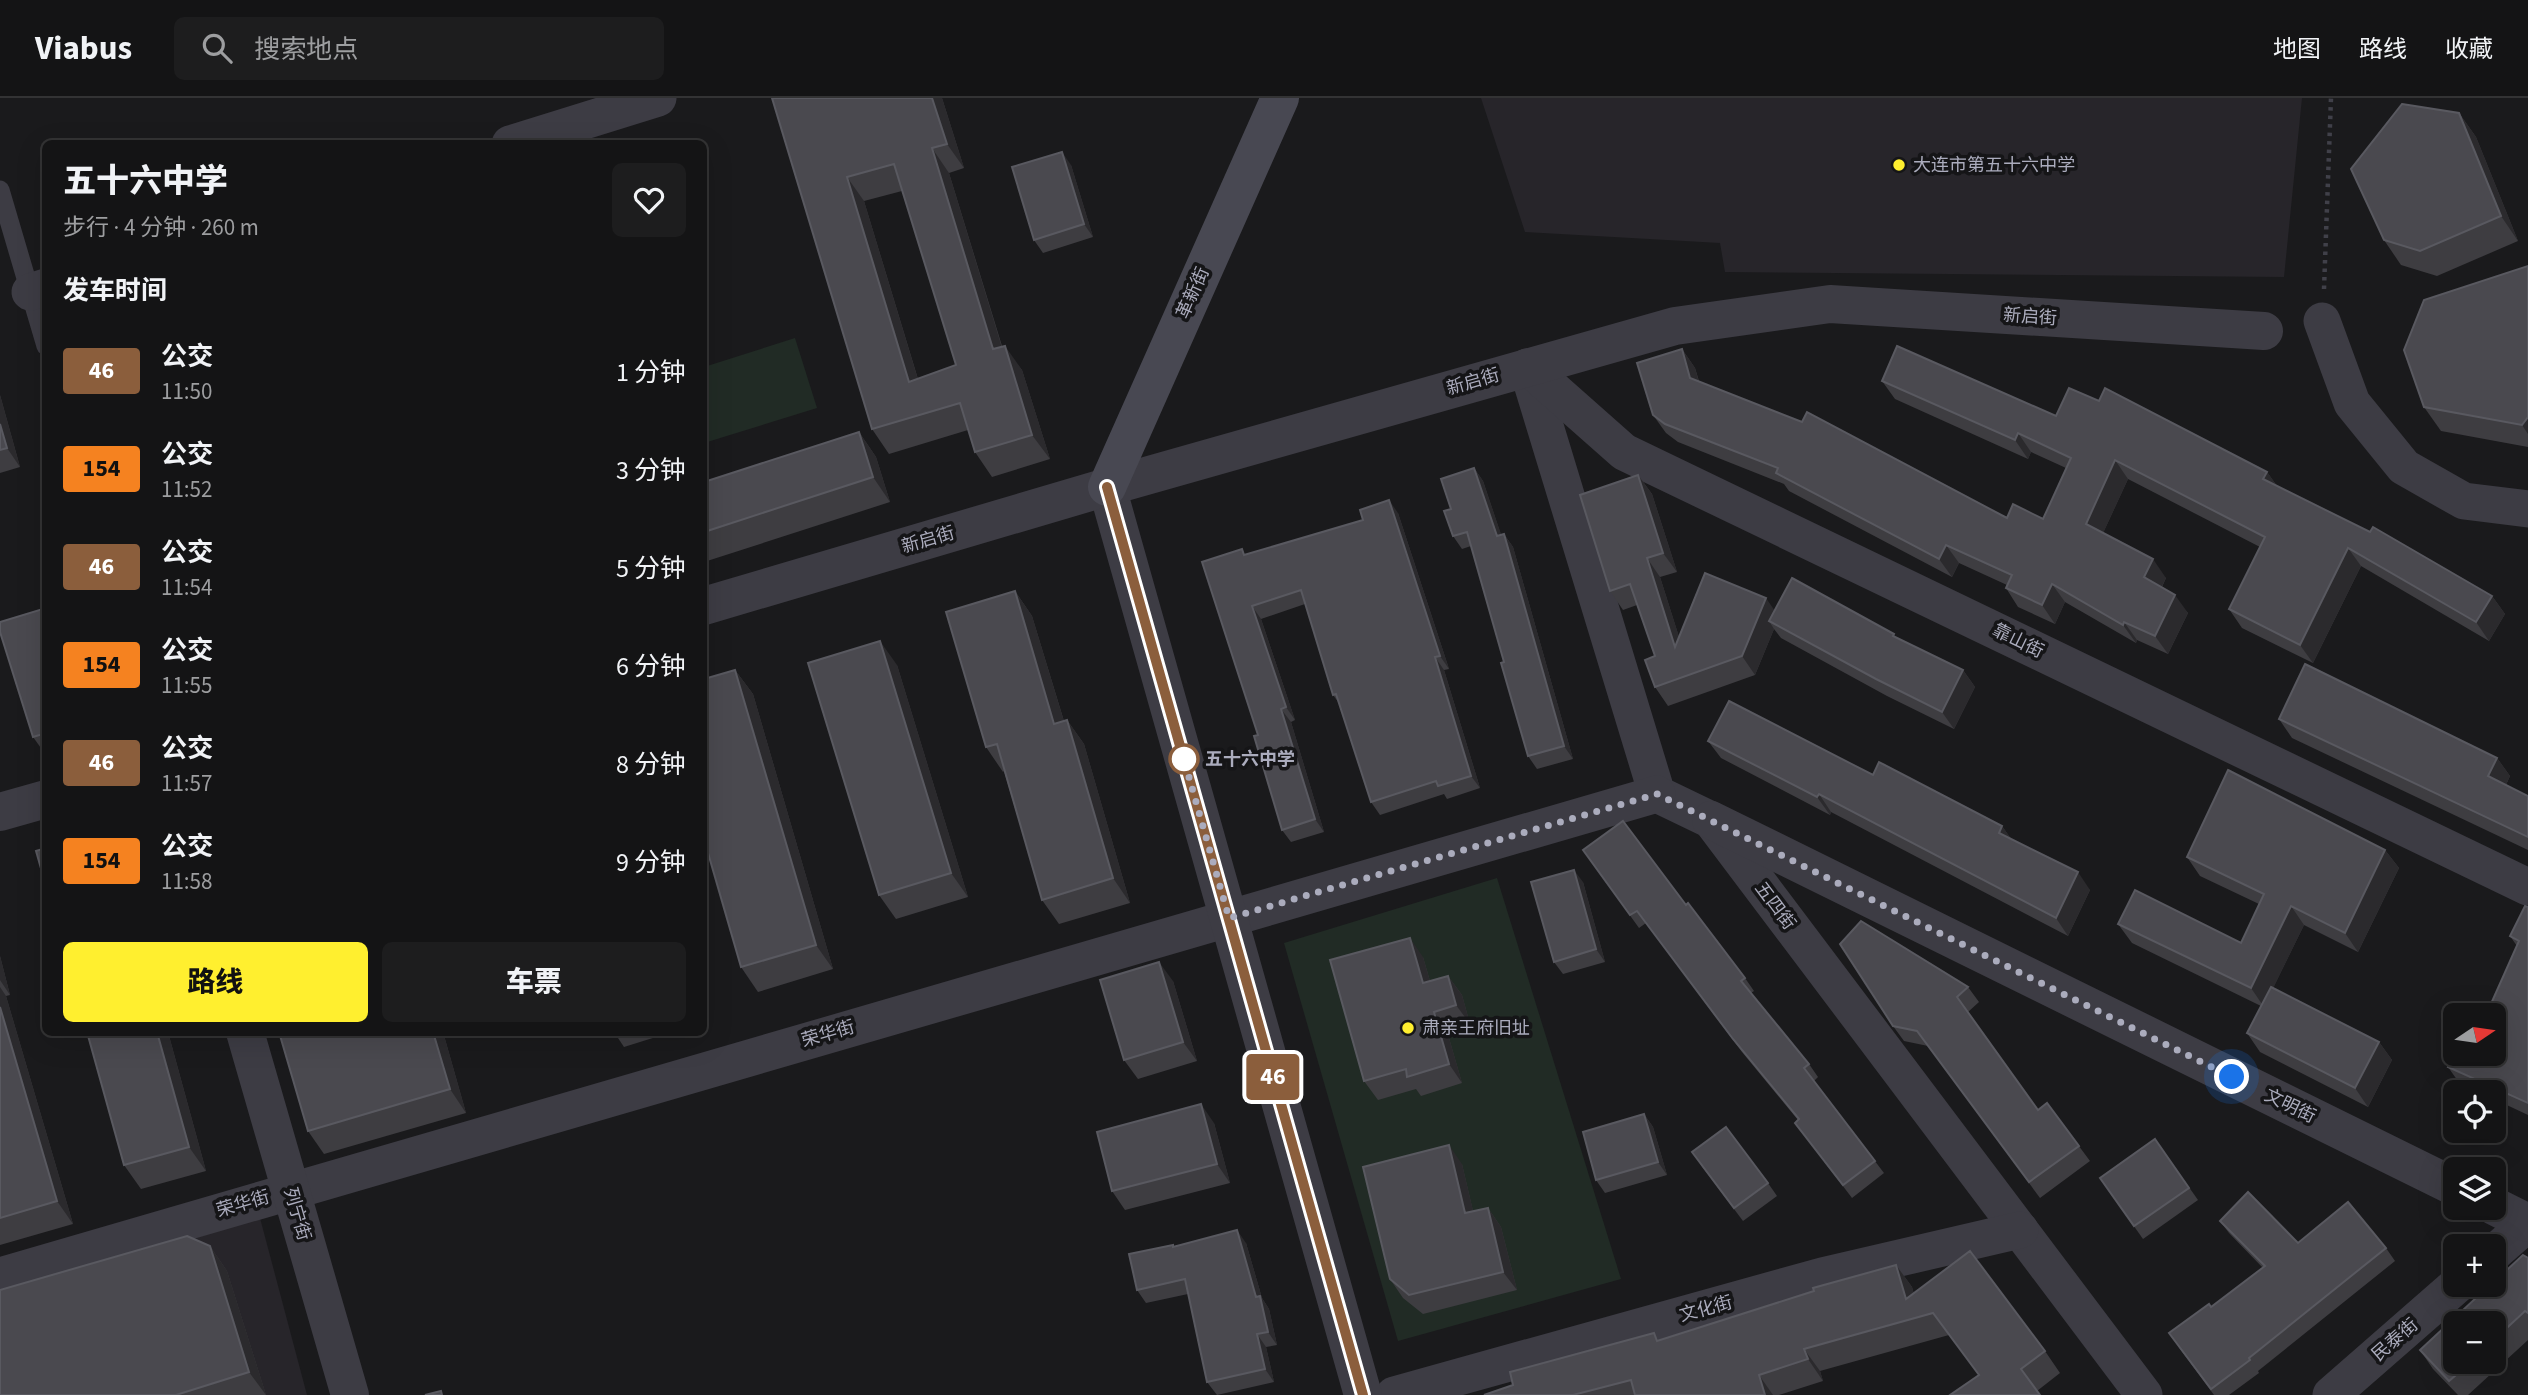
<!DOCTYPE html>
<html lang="zh">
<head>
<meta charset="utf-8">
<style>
  :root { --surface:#141415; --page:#1d1d1e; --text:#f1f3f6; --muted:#9d9ea0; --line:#333334; --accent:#ffef2f }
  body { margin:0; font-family:"Source Sans 3","Noto Sans SC",sans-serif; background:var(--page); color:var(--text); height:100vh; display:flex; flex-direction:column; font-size:26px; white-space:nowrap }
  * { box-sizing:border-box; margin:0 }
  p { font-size:23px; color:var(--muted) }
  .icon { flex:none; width:38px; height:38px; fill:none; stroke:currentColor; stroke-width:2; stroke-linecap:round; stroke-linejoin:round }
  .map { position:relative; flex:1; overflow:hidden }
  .sheet { position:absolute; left:42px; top:42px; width:665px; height:896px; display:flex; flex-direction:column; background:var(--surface); border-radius:10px; box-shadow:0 7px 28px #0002,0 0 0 2px var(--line) }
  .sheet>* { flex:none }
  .badge { padding:0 14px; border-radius:5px; font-size:24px; line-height:46px }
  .needle { width:46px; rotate:77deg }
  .tools { position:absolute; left:2443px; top:905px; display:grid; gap:14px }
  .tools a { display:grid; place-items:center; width:63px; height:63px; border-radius:10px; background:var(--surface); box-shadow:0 7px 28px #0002,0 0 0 2px var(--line); font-size:35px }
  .you { position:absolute; width:35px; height:35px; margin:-18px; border:5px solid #fff; border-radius:50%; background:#1a73e8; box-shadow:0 0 0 10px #1a73e833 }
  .map>.badge { position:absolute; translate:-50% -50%; box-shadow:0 0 0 4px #fff }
  h2 { padding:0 21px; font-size:26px; line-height:63px }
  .round { display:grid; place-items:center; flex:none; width:74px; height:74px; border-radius:10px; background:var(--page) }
  .summary { display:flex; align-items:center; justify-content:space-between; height:119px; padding:0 21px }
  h1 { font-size:33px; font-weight:800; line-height:52px }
  .action { display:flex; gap:14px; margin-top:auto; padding:14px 21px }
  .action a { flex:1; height:80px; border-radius:10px; background:var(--accent); color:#111; font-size:28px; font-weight:800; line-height:80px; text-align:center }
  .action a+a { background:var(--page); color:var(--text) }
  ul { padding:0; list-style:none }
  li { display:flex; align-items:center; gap:21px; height:98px; padding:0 21px }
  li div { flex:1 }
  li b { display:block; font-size:26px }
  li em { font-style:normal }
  li .badge { min-width:77px; font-weight:700; text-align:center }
  header { display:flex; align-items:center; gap:42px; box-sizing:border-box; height:98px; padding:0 35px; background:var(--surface); border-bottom:2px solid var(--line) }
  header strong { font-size:33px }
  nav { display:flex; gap:38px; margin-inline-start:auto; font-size:24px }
  .search { width:490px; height:63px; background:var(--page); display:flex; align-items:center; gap:18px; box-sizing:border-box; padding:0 24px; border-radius:10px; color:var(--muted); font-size:26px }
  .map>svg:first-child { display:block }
</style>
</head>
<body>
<header>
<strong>Viabus</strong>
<div class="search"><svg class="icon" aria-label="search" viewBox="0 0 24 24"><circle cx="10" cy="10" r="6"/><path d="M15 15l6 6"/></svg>搜索地点</div>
<nav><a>地图</a><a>路线</a><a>收藏</a></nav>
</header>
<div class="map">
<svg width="2528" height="1297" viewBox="0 0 2528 1297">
  <rect width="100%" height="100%" fill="#1a1a1c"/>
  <g fill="#27252a">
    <polygon points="1481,0 2302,0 2284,179 1725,174 1720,145 1525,134"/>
    <polygon points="260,1120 307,1297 0,1297 0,1200"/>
  </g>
  <g fill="#212b25">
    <polygon points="795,240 817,310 704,345 704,269"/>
    <polygon points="1497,780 1621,1181 1398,1243 1284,845"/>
  </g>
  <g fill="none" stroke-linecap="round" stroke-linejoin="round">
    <polyline stroke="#404049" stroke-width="4.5" stroke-dasharray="3.5 5" stroke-linecap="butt" points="2324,191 2331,0"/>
    <polyline stroke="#3d3c44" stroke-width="19" points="0,92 46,248"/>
    <g stroke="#3d3c44" stroke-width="37">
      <polyline points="510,46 658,0"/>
      <polyline points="30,194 46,189"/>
      <polyline points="2322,223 2352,305 2404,369 2464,403 2528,411"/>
      <polyline points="1527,269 1657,696 1711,722 2144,1297"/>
      <polyline points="1528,269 1624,354 2528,789"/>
      <polyline points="2494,1155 2528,1125"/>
      <polyline points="0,1178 1657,696"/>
      <polyline points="1394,1297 1822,1178 2020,1132"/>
      <polyline points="2331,1297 2458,1186"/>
    </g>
    <g stroke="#3d3c44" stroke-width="38">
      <polyline points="1107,389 1363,1297"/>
      <polyline points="704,508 1107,389 1675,228 1830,206 2264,233"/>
      <polyline points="0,714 46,701"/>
      <polyline points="1711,722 2455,1089"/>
      <polyline points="245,934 350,1297"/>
      <polyline points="2494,1108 2528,1125"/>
    </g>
    <polyline stroke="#484852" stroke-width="38" points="1107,389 1280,0"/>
  </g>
  <g fill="#3e3d41" fill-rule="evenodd">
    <path d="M 772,0 L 942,0 L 964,70 L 949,75 L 1002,248 L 1022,272 L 1050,361 L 992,379 L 975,354 L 968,332 L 889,356 L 872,331 ZM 902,93 L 956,267 L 918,281 L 864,103 Z"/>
    <polygon points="2459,15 2476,39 2518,143 2437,178 2401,167 2384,142"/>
    <polygon points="1071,67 1093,139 1043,155 1034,142"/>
    <polygon points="2528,168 2528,349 2441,333 2424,309"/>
    <polygon points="1682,251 1695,270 1699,283 2007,420 2043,421 2066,370 2031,354 2028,361 1895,301 1882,283 2056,318 2099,303 2267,374 2277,388 2492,498 2505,516 2489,543 2361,468 2313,565 2242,530 2229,511 2260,449 2128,381 2103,435 2166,480 2162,489 2188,515 2168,556 2137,542 2136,545 2065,504 2055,526 2018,509 2006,490 2007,487 1959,465 1952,479 1789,393 1784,386 1678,344 1666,335 1653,317"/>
    <polygon points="0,297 20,369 0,375"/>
    <polygon points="859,334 876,359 890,404 704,464 704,384"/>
    <polygon points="1474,370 1483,383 1501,437 1504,436 1513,449 1573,661 1537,671 1528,658 1504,564 1471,448 1462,451 1453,438 1451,411"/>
    <polygon points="1638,377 1652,396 1677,474 1660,479 1679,539 1774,513 1896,539 1963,572 1975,589 1954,631 1887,598 1781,540 1774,531 1755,577 1668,608 1655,589 1655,558 1637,507 1623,512 1610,493"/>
    <polygon points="1398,415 1449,571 1444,572 1480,690 1447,701 1444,696 1380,717 1371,704 1339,605 1333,597 1305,506 1261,521 1295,622 1291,624 1324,734 1291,744 1282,732 1258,637 1242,451 1245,457"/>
    <polygon points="1015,493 1032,518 1064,623 1067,622 1084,646 1130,805 1059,826 1042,802 1004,673 1003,674 986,649"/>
    <polygon points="46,510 46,657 33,639"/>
    <polygon points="897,567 968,799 896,821 879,797"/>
    <polygon points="735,572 753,596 833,871 758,894 741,869"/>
    <polygon points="2279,621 2497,660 2510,678 2506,687 2528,698 2528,752 2292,640"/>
    <polygon points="1708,643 1873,677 2002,728 2011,741 2090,792 2068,838 1831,714 1830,717 1721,660"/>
    <polygon points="1583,752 1686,807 1745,880 1754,893 1751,895 1809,966 1818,979 1814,983 1884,1075 1852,1100 1795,1025 1798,1022 1742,954 1646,825 1639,830"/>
    <polygon points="2385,752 2399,770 2358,854 2304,827 2273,890 2379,944 2392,962 2368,1009 2260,954 2247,935 2261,908 2132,845 2118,826 2241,845 2259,806 2200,778 2187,759"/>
    <polygon points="1583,784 1605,864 1563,876 1554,864"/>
    <polygon points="2528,809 2528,1017 2494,1001 2494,994 2477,994 2460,986 2448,969 2494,956 2517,848 2510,838"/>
    <polygon points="0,858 10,897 6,898 73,1126 0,1147"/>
    <polygon points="1423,859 1430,883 1448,878 1462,897 1470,926 1447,933 1462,985 1421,998 1416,991 1378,1002 1364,983"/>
    <polygon points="1173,883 1197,963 1138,981 1124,962"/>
    <polygon points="1968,889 1979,904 1968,914 2038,1012 2047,1005 2090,1063 2040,1100 1928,948 1904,943 1893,928"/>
    <polygon points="87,934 168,934 206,1073 141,1091 124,1067"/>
    <polygon points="443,934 466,1015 324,1056 308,1033"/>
    <polygon points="614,934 672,934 624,949"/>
    <polygon points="1644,1016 1653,1029 1667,1077 1605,1095 1596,1082"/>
    <polygon points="1214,1025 1230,1085 1125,1112 1112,1093"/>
    <polygon points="2155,1041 2198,1102 2143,1141 2100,1080"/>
    <polygon points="1462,1066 1473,1113 1488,1110 1501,1129 1517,1192 1423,1216 1403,1200 1390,1181"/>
    <polygon points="1701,1067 1768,1085 1777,1098 1743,1123"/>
    <polygon points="2220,1123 2298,1145 2386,1150 2395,1163 2258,1273 2259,1275 2229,1297 2214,1297 2178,1248 2211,1209 2263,1170 2229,1135"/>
    <polygon points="1246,1145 1262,1200 1269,1211 1277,1247 1266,1249 1274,1284 1217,1297 1207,1284 1188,1196 1146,1205 1137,1192 1173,1147 1174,1149"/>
    <polygon points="210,1148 227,1173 266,1297 0,1297"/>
    <path d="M 2528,1160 L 2528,1242 L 2468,1297 L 2458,1297 L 2433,1271 L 2420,1252 ZM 2494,1225 L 2494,1264 L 2455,1264 Z"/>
    <polygon points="1896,1167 1912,1189 1914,1196 2045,1253 2060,1275 2037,1293 1979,1277 1949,1237 1820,1273 1823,1283 1779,1297 1484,1297"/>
  </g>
  <g fill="#2b2a2d">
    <polygon points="932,0 942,0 964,70 947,46"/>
    <polygon points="2459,15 2476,39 2518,143 2501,118"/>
    <polygon points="932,50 949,75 1010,276 993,251"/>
    <polygon points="1062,54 1071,67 1093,139 1084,126"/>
    <polygon points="847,79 864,103 926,308 909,284"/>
    <polygon points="1005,248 1022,272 1050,361 1032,337"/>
    <polygon points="1682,251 1695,270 1703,299 1690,280"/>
    <polygon points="0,297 20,369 7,350 0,326"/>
    <polygon points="2528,319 2528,336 2522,327"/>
    <polygon points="859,334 876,359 890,404 873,379"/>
    <polygon points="2018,335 2031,354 2028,361 2015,342"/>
    <polygon points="2115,362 2128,381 2099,444 2086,426"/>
    <polygon points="1474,370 1483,383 1506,451 1497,438"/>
    <polygon points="2267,374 2280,392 2263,381"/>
    <polygon points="1638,377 1652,396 1677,474 1663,455"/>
    <polygon points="1389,402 1398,415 1449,571 1440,558"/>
    <polygon points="1504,436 1513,449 1573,661 1564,648"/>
    <polygon points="1946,447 1959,465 1952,479 1939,461"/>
    <polygon points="2348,450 2361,468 2313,565 2300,547"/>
    <polygon points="1647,460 1660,479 1688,567 1675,549"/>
    <polygon points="2153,461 2166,480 2157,498 2144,479"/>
    <polygon points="2052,486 2065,504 2055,526 2042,507"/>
    <polygon points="1015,493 1032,518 1072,650 1054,626"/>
    <polygon points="2175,497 2188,515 2168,556 2155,538"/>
    <polygon points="2492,498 2505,516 2489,543 2476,524"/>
    <polygon points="1766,500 1779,519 1769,523 1774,531 1755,577 1742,558"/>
    <polygon points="1252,508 1261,521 1295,622 1286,609"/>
    <polygon points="2124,524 2137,542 2136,545 2123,527"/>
    <polygon points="880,543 897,567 968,799 951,775"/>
    <polygon points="1435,559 1444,572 1480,690 1471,678"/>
    <polygon points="735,572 753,596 833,871 816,847"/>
    <polygon points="1963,572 1975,589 1954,631 1942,614"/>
    <polygon points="1281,611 1291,624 1324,734 1315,721"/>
    <polygon points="1067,622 1084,646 1130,805 1113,780"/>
    <polygon points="2497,660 2510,678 2501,697 2488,678"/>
    <polygon points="1819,696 1831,714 1830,717 1817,699"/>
    <polygon points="2002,728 2015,746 1999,735"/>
    <polygon points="2385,752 2399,770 2358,854 2345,835"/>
    <polygon points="1574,772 1583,784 1605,864 1596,851"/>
    <polygon points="2078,774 2090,792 2068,838 2056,820"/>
    <polygon points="2291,808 2304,827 2264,909 2251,890"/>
    <polygon points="1410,840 1423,859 1436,904 1423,885"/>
    <polygon points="0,858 10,897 0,882"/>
    <polygon points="1159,864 1173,883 1197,963 1183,944"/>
    <polygon points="1448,878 1462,897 1470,926 1456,907"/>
    <polygon points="0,889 6,898 73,1126 57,1103 0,909"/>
    <polygon points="1434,914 1447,933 1462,985 1449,966"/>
    <polygon points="157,934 168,934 206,1073 189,1049"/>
    <polygon points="433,934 443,934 466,1015 450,991"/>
    <polygon points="2379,944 2392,962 2368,1009 2355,990"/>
    <polygon points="1201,1006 1214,1025 1230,1085 1217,1066"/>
    <polygon points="1644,1016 1653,1029 1667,1077 1658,1064"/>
    <polygon points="1449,1047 1462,1066 1478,1134 1465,1115"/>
    <polygon points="1488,1110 1501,1129 1517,1192 1503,1174"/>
    <polygon points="1237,1132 1246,1145 1262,1200 1269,1211 1277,1247 1268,1234 1256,1199"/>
    <polygon points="210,1148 227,1173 266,1297 249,1274"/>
    <polygon points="1896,1167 1912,1189 1920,1219 1906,1201"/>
    <polygon points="1257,1236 1266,1249 1274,1284 1265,1271"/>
    <polygon points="1804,1251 1820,1273 1823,1283 1808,1261"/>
    <polygon points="1759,1277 1773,1297 1765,1297"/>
  </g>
  <g fill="#4a494f" stroke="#595960" stroke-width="2" fill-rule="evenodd">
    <path d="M 772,0 L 932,0 L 947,46 L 932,50 L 993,251 L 1005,248 L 1032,337 L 975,354 L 960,305 L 872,331 ZM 894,66 L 956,267 L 909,284 L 847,79 Z"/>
    <polygon points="2402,6 2459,15 2501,118 2420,153 2384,142 2351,71"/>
    <polygon points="1062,54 1084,126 1034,142 1012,69"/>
    <polygon points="2528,168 2528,319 2522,327 2424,309 2404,252 2424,202"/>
    <polygon points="1897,248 2056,318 2069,290 2099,303 2105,290 2267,374 2263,381 2370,434 2373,429 2492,498 2476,524 2348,450 2300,547 2229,511 2265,439 2115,362 2086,426 2153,461 2144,479 2175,497 2155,538 2124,524 2123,527 2052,486 2042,507 2006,490 2012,477 1946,447 1939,461 1776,375 1778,370 1665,326 1653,317 1637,265 1682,251 1690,280 1802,324 1807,314 2007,420 2013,406 2043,421 2071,360 2018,335 2015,342 1882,283"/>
    <polygon points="0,326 7,350 0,352"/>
    <polygon points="859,334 873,379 704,434 704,384"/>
    <polygon points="1474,370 1497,438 1504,436 1564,648 1528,658 1501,565 1504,564 1467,434 1453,438 1444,413 1451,411 1441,381"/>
    <polygon points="1638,377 1663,455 1647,460 1675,549 1705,475 1766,500 1742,558 1655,589 1645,562 1655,558 1630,486 1610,493 1580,397"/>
    <polygon points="1389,402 1440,558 1435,559 1471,678 1438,688 1436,683 1371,704 1336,596 1333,597 1301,492 1252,508 1286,609 1281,611 1315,721 1282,732 1254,638 1258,637 1202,464 1242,451 1244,457 1363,422 1360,412"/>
    <polygon points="1792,480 1894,536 1893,538 1963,572 1942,614 1876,581 1769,523"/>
    <polygon points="1015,493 1054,626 1067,622 1113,780 1042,802 997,646 986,649 946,514"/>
    <polygon points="46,510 46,635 33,639 0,534 0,524"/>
    <polygon points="880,543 951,775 879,797 808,565"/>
    <polygon points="2305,566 2497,660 2488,678 2528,698 2528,739 2279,621"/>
    <polygon points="735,572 816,847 741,869 704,741 704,581"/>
    <polygon points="1729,603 1873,677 1879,664 2002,728 1999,735 2078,774 2056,820 1819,696 1817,699 1708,643"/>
    <polygon points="2228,672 2385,752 2345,835 2291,808 2251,890 2118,826 2135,792 2241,845 2264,796 2187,759"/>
    <polygon points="1623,723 1686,807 1688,805 1745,880 1741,883 1809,966 1804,970 1875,1063 1843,1087 1795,1025 1799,1021 1733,941 1637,813 1630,817 1583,752"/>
    <polygon points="46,750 46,788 36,753"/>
    <polygon points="1574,772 1596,851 1554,864 1531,784"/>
    <polygon points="2525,808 2528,809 2528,1005 2448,969 2455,953 2455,956 2494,956 2494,917 2486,917 2519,843 2510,838"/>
    <polygon points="1861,823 1968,889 1957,899 2038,1012 2047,1005 2079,1048 2029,1084 1917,933 1893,928 1840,846"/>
    <polygon points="1410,840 1423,885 1448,878 1456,907 1434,914 1449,966 1407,979 1406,971 1364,983 1330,862"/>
    <polygon points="1159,864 1183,944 1124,962 1100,882"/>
    <polygon points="2271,889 2379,944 2355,990 2247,935"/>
    <polygon points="0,909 57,1103 0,1120"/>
    <polygon points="87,934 157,934 189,1049 124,1067"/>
    <polygon points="279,934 433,934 450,991 308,1033"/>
    <polygon points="1201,1006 1217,1066 1112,1093 1097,1034"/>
    <polygon points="1644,1016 1658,1064 1596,1082 1583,1034"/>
    <polygon points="1726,1029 1768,1085 1734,1110 1692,1054"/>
    <polygon points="2155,1041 2189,1090 2134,1128 2100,1080"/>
    <polygon points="1449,1047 1465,1115 1488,1110 1503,1174 1409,1197 1390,1181 1363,1069"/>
    <polygon points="2248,1094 2298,1145 2348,1104 2386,1150 2249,1260 2250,1262 2211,1291 2169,1235 2209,1206 2211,1209 2265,1168 2220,1123"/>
    <polygon points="1237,1132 1256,1199 1260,1198 1268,1234 1257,1236 1265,1271 1207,1284 1185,1181 1137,1192 1129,1156 1173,1147 1173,1149"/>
    <polygon points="187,1138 210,1148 249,1274 176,1297 0,1297 0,1192"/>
    <polygon points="1970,1153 2045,1253 2021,1271 2040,1297 1950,1297 1979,1277 1933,1215 1804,1251 1808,1261 1759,1277 1765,1297 1635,1297 1631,1282 1573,1297 1484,1297 1513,1287 1510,1274 1654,1235 1657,1243 1814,1193 1813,1190 1896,1167 1906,1201"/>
    <polygon points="2523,1157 2528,1160 2528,1215 2525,1213 2494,1242 2494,1225 2455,1225 2455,1264 2471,1264 2449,1283 2420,1252 2491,1186 2494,1186 2494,1184"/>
    <polygon points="441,1293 442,1297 425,1297"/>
  </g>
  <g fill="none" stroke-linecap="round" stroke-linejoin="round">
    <defs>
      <polyline id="line" points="1107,389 1363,1297"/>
    </defs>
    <use href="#line" stroke="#fff" stroke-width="16"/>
    <use href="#line" stroke="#8b5e3c" stroke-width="10"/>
    <polyline stroke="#abacbd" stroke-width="7" stroke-dasharray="0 12.6" points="1184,661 1183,658 1229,820 1657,696 2232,979"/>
  </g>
  <g fill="#ffef2f" stroke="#151517" stroke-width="2.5">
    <circle cx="1899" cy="67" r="7"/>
    <circle cx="1408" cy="930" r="7"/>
  </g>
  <circle fill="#fff" stroke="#8b5e3c" stroke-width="3.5" cx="1184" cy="661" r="14"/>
  <g text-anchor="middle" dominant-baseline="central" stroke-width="7" stroke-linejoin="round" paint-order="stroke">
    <g font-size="18" fill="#abacbd" stroke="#151517" text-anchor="start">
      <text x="1913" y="67">大连市第五十六中学</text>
      <text x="1422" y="930">肃亲王府旧址</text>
    </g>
    <g font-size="18" fill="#abacbd" stroke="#151517">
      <text transform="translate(1193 195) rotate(-66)">革新街</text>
      <text transform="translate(2030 219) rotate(4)">新启街</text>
      <text transform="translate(1473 284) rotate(-16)">新启街</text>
      <text transform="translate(928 442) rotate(-16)">新启街</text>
      <text transform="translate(2018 543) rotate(26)">靠山街</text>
      <text transform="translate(1775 808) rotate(53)">五四街</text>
      <text transform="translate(828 936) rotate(-16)">荣华街</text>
      <text transform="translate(2290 1008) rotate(26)">文明街</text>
      <text transform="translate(243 1106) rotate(-16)">荣华街</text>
      <text transform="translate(297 1116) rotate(74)">列宁街</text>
      <text transform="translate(1706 1211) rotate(-15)">文化街</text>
      <text transform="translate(2395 1242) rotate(-41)">民泰街</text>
    </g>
    <g font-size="18" font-weight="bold" fill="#abacbd" stroke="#151517" text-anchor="start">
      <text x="1205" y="661">五十六中学</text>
    </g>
  </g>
</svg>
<div class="tools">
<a><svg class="needle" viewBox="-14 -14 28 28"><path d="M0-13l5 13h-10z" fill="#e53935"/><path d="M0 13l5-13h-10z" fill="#9d9ea0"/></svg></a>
<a><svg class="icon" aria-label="locate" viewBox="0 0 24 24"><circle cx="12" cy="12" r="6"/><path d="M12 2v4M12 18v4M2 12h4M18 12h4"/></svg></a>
<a><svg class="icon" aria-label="layers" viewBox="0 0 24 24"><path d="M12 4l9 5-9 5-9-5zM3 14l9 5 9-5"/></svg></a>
<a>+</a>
<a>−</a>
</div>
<div class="you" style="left:2232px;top:979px"></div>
<b class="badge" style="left:1273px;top:979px;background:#8b5e3c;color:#fff">46</b>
<section class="sheet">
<div class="summary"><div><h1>五十六中学</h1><p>步行 · 4 分钟 · 260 m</p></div><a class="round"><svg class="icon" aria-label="heart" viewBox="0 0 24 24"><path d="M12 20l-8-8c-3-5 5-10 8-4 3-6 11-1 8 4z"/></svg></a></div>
<h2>发车时间</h2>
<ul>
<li><span class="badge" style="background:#8b5e3c;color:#fff">46</span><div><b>公交</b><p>11:50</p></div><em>1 分钟</em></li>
<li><span class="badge" style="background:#f58220;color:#111">154</span><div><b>公交</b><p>11:52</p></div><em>3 分钟</em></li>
<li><span class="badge" style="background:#8b5e3c;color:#fff">46</span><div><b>公交</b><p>11:54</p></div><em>5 分钟</em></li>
<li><span class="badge" style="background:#f58220;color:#111">154</span><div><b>公交</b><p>11:55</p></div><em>6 分钟</em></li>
<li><span class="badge" style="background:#8b5e3c;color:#fff">46</span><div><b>公交</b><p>11:57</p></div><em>8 分钟</em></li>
<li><span class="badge" style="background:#f58220;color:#111">154</span><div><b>公交</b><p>11:58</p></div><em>9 分钟</em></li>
</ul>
<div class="action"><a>路线</a><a>车票</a></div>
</section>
</div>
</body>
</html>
